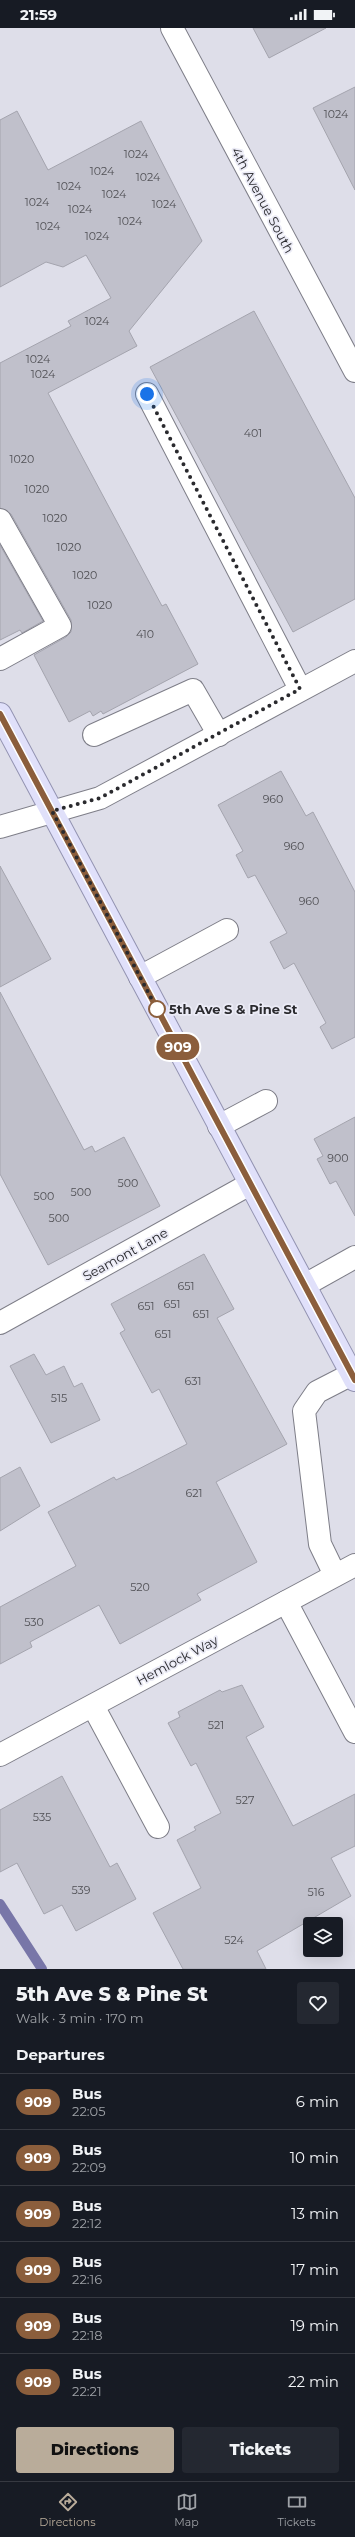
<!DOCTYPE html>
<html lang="en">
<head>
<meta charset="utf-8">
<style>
  :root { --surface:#171b24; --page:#242831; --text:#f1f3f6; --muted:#9ea1a6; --line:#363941; --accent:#b9ac9a }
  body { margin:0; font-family:Montserrat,sans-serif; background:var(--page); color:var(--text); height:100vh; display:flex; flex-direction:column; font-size:15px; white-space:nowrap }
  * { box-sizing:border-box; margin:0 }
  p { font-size:13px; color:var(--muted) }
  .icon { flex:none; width:22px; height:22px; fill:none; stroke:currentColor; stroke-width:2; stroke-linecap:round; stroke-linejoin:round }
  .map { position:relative; height:1941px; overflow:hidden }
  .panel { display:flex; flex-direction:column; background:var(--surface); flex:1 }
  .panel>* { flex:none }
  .badge { padding:0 8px; border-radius:13px; font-size:14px; line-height:26px }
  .tools { position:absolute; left:303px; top:1889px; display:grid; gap:8px }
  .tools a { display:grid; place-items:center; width:40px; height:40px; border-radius:4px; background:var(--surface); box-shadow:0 4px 16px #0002; font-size:20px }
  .you { position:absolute; width:20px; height:20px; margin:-10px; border:3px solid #fff; border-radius:50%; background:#1a73e8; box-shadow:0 0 0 6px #1a73e833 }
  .map>.badge { position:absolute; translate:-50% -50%; box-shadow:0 0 0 2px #fff }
  h2 { padding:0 16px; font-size:15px; line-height:36px }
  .round { display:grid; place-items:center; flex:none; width:42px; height:42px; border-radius:4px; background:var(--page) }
  .head { display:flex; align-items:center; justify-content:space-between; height:68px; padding:0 16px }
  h1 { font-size:19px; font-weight:800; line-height:30px }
  .action { display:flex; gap:8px; margin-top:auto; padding:8px 16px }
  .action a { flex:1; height:46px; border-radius:4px; background:var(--accent); color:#111; font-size:16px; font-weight:800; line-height:46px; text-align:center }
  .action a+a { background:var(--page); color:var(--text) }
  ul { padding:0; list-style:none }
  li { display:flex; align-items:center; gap:12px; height:56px; padding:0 16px; border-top:1px solid var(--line) }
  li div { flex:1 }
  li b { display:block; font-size:15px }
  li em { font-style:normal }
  li .badge { min-width:44px; font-weight:700; text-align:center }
  .status { display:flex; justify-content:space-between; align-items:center; height:28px; padding:0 20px; background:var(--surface); direction:ltr }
  .status svg { height:11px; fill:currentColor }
  .menu { display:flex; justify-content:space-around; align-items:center; height:56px; border-top:1px solid var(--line); background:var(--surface); font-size:11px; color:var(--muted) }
  .menu a { display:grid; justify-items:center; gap:2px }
  .menu .active { color:var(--accent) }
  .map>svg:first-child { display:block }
</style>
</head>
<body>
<div class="status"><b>21:59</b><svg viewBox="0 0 49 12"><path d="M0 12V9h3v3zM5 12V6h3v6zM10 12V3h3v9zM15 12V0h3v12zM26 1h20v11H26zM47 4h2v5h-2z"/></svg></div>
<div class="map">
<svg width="355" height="1941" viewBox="0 0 355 1941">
  <rect width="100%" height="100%" fill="#dedee9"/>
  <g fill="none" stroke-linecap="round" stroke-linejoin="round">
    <polyline stroke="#7876a8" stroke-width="10" points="0,1876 42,1941"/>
  </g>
  <g fill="#c0c0cb" stroke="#a4a4ae">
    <polygon points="253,0 326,0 269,30"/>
    <polygon points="355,59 355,162 313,80"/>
    <polygon points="17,83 48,142 141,93 202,213 129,303 137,318 48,365 162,578 166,576 198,636 103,686 101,683 93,688 90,683 69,694 34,627 66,609 71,604 71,592 11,486 0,480 0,335 71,298 68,293 111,270 86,227 63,239 46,234 0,259 0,92"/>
    <polygon points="254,283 355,470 355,571 293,604 150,339"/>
    <polygon points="0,517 43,593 22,605 20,602 0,612"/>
    <polygon points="281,743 306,788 313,784 355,864 355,1009 332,1021 320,999 326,995 294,935 284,941 270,914 287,905 255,847 248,850 236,827 243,823 218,777"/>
    <polygon points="0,838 51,931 0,959"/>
    <polygon points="0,964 84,1122 92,1118 95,1124 124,1109 160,1178 48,1237 0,1146"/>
    <polygon points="355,1089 355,1188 336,1153 330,1156 317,1131 323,1128 314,1111"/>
    <polygon points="204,1226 234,1281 217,1290 287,1416 216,1454 257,1534 197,1566 201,1572 120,1616 99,1577 30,1614 32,1619 0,1636 0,1579 76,1538 48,1484 114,1449 116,1452 129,1446 187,1416 159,1361 152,1365 120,1305 125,1302 111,1276"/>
    <polygon points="34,1326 46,1347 64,1338 74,1359 82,1355 100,1392 51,1415 10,1338"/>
    <polygon points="20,1439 40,1478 0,1503 0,1450"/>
    <polygon points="242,1657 264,1699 246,1709 293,1798 355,1766 355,1818 331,1830 351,1868 257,1923 266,1941 183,1941 153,1885 201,1860 177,1812 196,1802 194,1799 221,1785 196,1735 191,1738 168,1695 180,1689 178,1684 220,1662 222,1664"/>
    <polygon points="62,1748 110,1839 117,1835 136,1871 76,1903 62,1877 44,1886 17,1835 0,1844 0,1782"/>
  </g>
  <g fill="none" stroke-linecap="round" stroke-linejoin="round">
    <defs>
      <g id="minor">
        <polyline points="172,0 355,343"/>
        <polyline points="147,366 300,661"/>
        <polyline points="0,492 60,598 0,631"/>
        <polyline points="94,707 193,662 219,707"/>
        <polyline points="0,799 100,770 355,633"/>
        <polyline points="140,949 227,902"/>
        <polyline points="219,1098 266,1073"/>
        <polyline points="305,1257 355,1229"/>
        <polyline points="0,1295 250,1156"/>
        <polyline points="335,1547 320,1516 304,1383 317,1364 352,1346"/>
        <polyline points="286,1574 355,1704"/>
        <polyline points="93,1678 158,1799"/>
        <polyline points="0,1727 355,1537"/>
      </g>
      <polyline id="major" points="0,686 355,1352"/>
    </defs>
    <use href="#minor" stroke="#7e7e88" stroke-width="24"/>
    <use href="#major" stroke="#9393b1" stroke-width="24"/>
    <use href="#minor" stroke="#fff" stroke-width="22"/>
    <use href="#major" stroke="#e0e0fa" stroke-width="22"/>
  </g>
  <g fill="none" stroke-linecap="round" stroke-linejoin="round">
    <defs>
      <polyline id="line" points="0,686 355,1352"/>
    </defs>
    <use href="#line" stroke="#fff" stroke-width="9"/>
    <use href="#line" stroke="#8b5e3c" stroke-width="6"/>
    <polyline stroke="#2a2a2e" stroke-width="4" stroke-dasharray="0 7.2" points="147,366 300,661 100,770 52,783 157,981"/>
  </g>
  <circle fill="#fff" stroke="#8b5e3c" stroke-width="2" cx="157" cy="981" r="8"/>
  <g text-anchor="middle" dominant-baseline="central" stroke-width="3.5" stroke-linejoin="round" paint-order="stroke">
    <g font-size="11" fill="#505055">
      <text x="336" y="86">1024</text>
      <text x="136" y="126">1024</text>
      <text x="102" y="143">1024</text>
      <text x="148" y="149">1024</text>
      <text x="69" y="158">1024</text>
      <text x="114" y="166">1024</text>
      <text x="37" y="174">1024</text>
      <text x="164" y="176">1024</text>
      <text x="80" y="181">1024</text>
      <text x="130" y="193">1024</text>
      <text x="48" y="198">1024</text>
      <text x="97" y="208">1024</text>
      <text x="97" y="293">1024</text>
      <text x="38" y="331">1024</text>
      <text x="43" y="346">1024</text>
      <text x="253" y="405">401</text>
      <text x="22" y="431">1020</text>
      <text x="37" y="461">1020</text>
      <text x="55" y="490">1020</text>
      <text x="69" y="519">1020</text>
      <text x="85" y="547">1020</text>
      <text x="100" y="577">1020</text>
      <text x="145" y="606">410</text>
      <text x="273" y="771">960</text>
      <text x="294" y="818">960</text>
      <text x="309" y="873">960</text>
      <text x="338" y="1130">900</text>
      <text x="128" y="1155">500</text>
      <text x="81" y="1164">500</text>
      <text x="44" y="1168">500</text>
      <text x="59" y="1190">500</text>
      <text x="186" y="1258">651</text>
      <text x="172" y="1276">651</text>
      <text x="146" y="1278">651</text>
      <text x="201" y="1286">651</text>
      <text x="163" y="1306">651</text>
      <text x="193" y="1353">631</text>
      <text x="59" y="1370">515</text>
      <text x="194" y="1465">621</text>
      <text x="140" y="1559">520</text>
      <text x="34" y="1594">530</text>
      <text x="216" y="1697">521</text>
      <text x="245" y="1772">527</text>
      <text x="42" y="1789">535</text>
      <text x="81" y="1862">539</text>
      <text x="316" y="1864">516</text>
      <text x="234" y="1912">524</text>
    </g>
    <g font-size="13" fill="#2a2a2e" stroke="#ebebf6">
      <text transform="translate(263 172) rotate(62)">4th Avenue South</text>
      <text transform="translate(125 1226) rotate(-29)">Seamont Lane</text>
      <text transform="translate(177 1632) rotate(-28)">Hemlock Way</text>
    </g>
    <g font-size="13" font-weight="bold" fill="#2a2a2e" stroke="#ebebf6" text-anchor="start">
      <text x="169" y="981">5th Ave S &amp; Pine St</text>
    </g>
  </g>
</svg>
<div class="tools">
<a><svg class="icon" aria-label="layers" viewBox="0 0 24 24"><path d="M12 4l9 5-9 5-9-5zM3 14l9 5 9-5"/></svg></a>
</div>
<div class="you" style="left:147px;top:366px"></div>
<b class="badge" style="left:178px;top:1019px;background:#8b5e3c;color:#fff">909</b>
</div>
<section class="panel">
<div class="head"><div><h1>5th Ave S &amp; Pine St</h1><p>Walk · 3 min · 170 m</p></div><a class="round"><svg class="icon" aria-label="heart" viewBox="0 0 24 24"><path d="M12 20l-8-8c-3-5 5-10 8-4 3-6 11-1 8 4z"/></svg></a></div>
<h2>Departures</h2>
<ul>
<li><span class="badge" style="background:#8b5e3c;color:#fff">909</span><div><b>Bus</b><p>22:05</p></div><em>6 min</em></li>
<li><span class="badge" style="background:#8b5e3c;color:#fff">909</span><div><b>Bus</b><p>22:09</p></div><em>10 min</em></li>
<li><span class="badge" style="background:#8b5e3c;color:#fff">909</span><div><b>Bus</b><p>22:12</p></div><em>13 min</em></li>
<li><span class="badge" style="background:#8b5e3c;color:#fff">909</span><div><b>Bus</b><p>22:16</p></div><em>17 min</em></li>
<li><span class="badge" style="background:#8b5e3c;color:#fff">909</span><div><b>Bus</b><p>22:18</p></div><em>19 min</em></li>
<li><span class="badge" style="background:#8b5e3c;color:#fff">909</span><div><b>Bus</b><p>22:21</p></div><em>22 min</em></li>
</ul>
<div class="action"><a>Directions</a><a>Tickets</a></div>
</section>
<nav class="menu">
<a class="active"><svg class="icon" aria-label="directions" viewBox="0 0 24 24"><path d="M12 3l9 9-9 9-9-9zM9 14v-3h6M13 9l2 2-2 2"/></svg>Directions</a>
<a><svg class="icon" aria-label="map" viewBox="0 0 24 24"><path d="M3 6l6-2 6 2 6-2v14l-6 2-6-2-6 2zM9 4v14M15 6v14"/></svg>Map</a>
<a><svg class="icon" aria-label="tickets" viewBox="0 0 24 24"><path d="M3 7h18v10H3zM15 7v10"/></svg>Tickets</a>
</nav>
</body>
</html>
